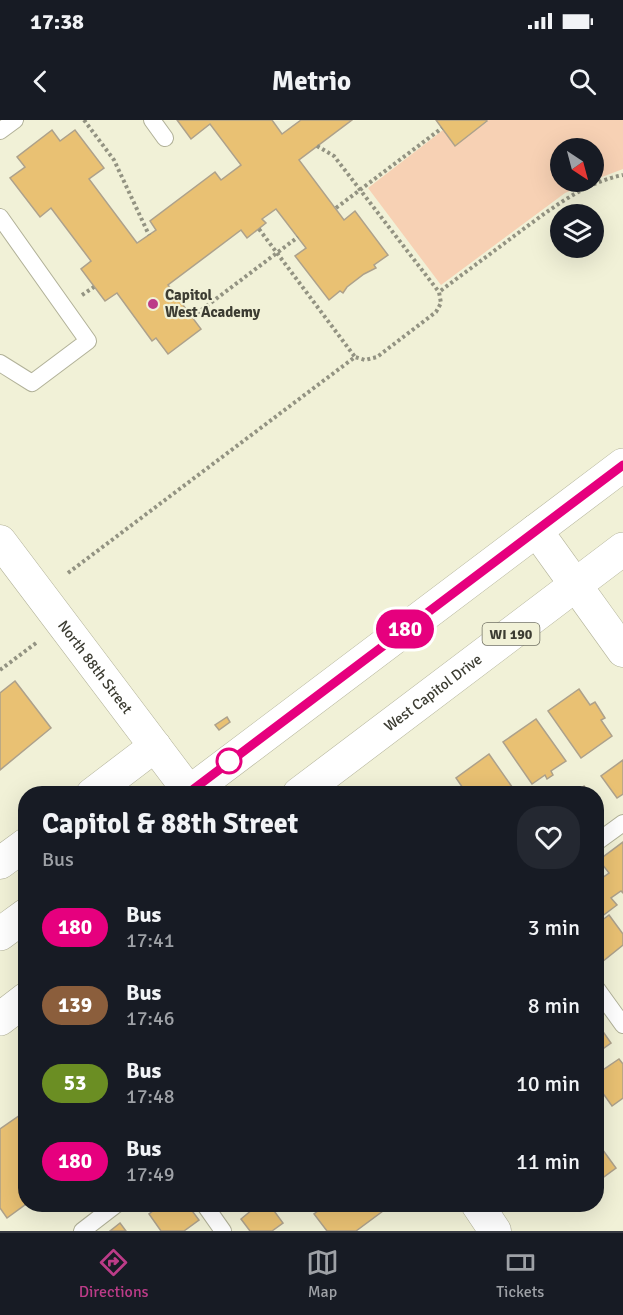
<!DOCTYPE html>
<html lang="en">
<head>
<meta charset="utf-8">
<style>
  :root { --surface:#171b24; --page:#242831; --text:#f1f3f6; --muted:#9ea1a6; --line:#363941; --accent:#bc3c88 }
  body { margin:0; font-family:Signika,sans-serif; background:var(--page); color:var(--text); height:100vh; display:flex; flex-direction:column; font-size:22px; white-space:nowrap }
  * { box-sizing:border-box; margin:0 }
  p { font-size:20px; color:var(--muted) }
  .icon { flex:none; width:33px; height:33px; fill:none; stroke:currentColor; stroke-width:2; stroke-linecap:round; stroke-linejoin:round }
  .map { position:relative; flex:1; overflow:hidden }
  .side { position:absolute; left:18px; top:666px; width:586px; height:426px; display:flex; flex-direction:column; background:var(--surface); border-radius:24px; box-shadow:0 6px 24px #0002 }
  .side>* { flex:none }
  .badge { padding:0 12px; border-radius:20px; font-size:21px; line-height:39px }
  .needle { width:39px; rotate:144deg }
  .controls { position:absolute; left:550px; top:18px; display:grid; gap:12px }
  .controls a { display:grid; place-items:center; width:54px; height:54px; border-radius:50%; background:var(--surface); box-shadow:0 6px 24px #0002; font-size:30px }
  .map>.badge { position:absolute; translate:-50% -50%; box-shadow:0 0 0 3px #fff }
  .round { display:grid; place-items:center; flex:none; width:63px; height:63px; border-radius:24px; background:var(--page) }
  .overview { display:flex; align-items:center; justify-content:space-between; height:102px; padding:0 24px }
  h1 { font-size:28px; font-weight:800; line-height:45px }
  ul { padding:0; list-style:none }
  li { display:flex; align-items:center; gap:18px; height:78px; padding:0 24px }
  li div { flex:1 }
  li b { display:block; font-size:22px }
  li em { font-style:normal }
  li .badge { min-width:66px; font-weight:700; text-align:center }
  .status { display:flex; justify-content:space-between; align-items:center; height:42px; padding:0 30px; background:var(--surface); direction:ltr }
  .status svg { height:16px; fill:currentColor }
  header { display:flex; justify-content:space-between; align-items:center; height:78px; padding:0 24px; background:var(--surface); font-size:27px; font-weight:800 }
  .tabs { display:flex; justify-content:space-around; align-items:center; height:84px; border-top:2px solid var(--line); background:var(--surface); font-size:16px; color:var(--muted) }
  .tabs a { display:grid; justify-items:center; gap:3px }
  .tabs .current { color:var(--accent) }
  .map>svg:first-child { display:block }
</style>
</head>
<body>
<div class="status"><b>17:38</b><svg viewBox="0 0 49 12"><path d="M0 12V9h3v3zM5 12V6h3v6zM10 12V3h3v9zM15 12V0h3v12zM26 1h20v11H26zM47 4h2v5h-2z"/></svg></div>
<header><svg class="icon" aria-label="back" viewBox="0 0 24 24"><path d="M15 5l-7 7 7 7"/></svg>Metrio<svg class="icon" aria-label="search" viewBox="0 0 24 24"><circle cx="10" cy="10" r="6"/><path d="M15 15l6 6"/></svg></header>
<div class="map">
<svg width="623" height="1111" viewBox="0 0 623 1111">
  <rect width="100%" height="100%" fill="#f1f1d7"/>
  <polygon fill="#f7d1b4" points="486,0 623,0 623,49 594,60 594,28 561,28 561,62 591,62 565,73 441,165 368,68 443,10 455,25 487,2"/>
  <g fill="#e9c173" stroke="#ada18b" stroke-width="1.5">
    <polygon points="177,0 272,0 282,14 301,0 352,0 299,40 344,100 355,91 388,135 374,145 376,148 364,154 347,167 343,173 340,171 329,180 295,136 306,128 276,89 262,99 266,103 247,118 241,110 168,165 201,209 168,234 156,218 152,221 117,173 105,181 81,149 91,141 51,88 40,97 10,58 25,47 17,37 52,10 60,21 75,10 104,48 89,59 137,123 156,110 150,101 215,52 221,60 241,45 210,4 191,19"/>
    <polygon points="436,0 486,0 487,1 455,26"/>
    <polygon points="15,561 51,608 0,650 0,573"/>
    <polygon points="579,569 590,585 595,582 605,598 601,600 612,616 581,638 548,591"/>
    <polygon points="227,597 230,602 219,610 215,605"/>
    <polygon points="536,599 566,641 551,651 553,655 547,659 545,655 532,664 503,622"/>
    <polygon points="489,634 517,674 467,674 456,658"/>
    <polygon points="623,640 623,674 617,678 601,656"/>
    <polygon points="584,666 589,674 574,674"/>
    <polygon points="623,722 623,773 621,771 611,778 617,785 597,800 597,758 599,760 609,753 599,740"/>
    <polygon points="609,795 623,814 623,825 602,842 597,836 597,804"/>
    <polygon points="597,903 611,923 597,933"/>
    <polygon points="619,939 623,944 623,978 612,986 597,965 597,954"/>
    <polygon points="26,991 26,1048 19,1053 26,1062 26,1084 7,1098 0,1088 0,1009"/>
    <polygon points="597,1022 616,1048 597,1062"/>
    <polygon points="162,1084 187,1084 199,1100 184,1111 161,1111 149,1094"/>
    <polygon points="259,1084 269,1084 283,1103 272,1111 250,1111 241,1099"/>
    <polygon points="327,1084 385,1084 387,1088 356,1111 327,1111 314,1094"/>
    <polygon points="120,1103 126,1111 110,1111"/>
  </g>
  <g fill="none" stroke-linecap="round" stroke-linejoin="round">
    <defs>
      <g id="lane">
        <polyline points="152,0 165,18"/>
        <polyline points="0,11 15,0"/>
        <polyline points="0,97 88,221 32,263 0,243"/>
        <polyline points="597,722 623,703"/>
        <polyline points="597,869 623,905"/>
        <polyline points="204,1084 223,1111"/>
        <polyline points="82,1111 117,1084"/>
      </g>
      <g id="street">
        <polyline points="536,410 623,531"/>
        <path id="s1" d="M 0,421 L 191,674"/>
        <polyline points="92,674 155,626"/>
        <polyline points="0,743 26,724"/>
        <polyline points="477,1084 495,1111"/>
      </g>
      <g id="primary">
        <polyline points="187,674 623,345"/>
        <path id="s2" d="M 299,674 L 623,429"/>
        <polyline points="0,814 26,795"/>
        <polyline points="0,899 26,879"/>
      </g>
    </defs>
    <use href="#lane" stroke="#b1b198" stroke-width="18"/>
    <use href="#street" stroke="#b1b198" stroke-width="33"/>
    <use href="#primary" stroke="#b1b198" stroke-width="34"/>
    <g stroke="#939382" stroke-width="4" stroke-dasharray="3 3" stroke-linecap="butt">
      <polyline points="84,0 114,40 149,115"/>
      <polyline points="317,26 334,36 439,172"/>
      <polyline points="336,88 442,8"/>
      <polyline points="259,109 355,237"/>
      <polyline points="82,175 94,167"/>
      <polyline points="192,197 298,117"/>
      <path d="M 68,453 L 355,237 L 365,240 L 377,237 L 436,192 L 441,183 L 439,172 C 464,153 489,135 514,116 C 547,92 582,63 623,55"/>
      <polyline points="0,550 36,523"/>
    </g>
    <use href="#lane" stroke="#fff" stroke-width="16"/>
    <use href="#street" stroke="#fff" stroke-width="32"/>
    <use href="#primary" stroke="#fff" stroke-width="33"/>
  </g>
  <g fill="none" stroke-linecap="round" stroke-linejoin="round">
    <defs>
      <polyline id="line" points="187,674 623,345"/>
    </defs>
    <use href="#line" stroke="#fff" stroke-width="14"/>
    <use href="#line" stroke="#e6007e" stroke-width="9"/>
  </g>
  <circle fill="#bc3c88" stroke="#f1f1d7" stroke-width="2" cx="153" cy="184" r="6"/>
  <circle fill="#fff" stroke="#e6007e" stroke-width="3" cx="229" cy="641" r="12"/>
  <g text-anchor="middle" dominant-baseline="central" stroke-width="4.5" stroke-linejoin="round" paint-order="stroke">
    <rect fill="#f1f1d7" stroke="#727264" stroke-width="1.5" x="482.5" y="503" width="57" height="22" rx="4.5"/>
    <g font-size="14" font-weight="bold" fill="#3c3c32">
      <text x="511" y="514">WI 190</text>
    </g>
    <g font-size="15" font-weight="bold" fill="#3c3c32" stroke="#f1f1d7" text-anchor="start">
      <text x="165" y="175">Capitol<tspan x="165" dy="17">West Academy</tspan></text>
    </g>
    <g font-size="15" fill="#3c3c32" stroke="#f1f1d7">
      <text stroke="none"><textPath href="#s1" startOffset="158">North 88th Street</textPath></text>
      <text stroke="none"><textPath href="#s2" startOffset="168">West Capitol Drive</textPath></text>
    </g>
  </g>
</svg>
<div class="controls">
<a><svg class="needle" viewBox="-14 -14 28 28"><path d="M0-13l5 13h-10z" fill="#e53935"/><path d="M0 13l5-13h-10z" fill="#9ea1a6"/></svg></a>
<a><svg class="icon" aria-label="layers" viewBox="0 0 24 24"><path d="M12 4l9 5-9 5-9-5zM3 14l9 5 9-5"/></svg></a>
</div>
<b class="badge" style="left:405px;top:509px;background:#e6007e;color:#fff">180</b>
<section class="side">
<div class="overview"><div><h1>Capitol &amp; 88th Street</h1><p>Bus</p></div><a class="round"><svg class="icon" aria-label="heart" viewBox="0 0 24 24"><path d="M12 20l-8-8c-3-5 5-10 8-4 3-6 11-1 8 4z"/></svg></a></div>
<ul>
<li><span class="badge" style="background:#e6007e;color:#fff">180</span><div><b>Bus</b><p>17:41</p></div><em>3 min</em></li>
<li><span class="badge" style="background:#8b5e3c;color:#fff">139</span><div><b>Bus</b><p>17:46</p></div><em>8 min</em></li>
<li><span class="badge" style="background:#6b8e23;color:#fff">53</span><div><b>Bus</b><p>17:48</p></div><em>10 min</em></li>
<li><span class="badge" style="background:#e6007e;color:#fff">180</span><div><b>Bus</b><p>17:49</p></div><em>11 min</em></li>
</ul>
</section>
</div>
<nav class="tabs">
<a class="current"><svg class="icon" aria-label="directions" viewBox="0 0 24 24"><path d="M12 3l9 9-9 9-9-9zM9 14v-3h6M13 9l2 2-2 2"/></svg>Directions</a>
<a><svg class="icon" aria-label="map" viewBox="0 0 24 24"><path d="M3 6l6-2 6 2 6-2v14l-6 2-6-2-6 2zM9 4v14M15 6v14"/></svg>Map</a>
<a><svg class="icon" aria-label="tickets" viewBox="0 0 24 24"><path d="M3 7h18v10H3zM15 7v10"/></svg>Tickets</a>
</nav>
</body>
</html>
